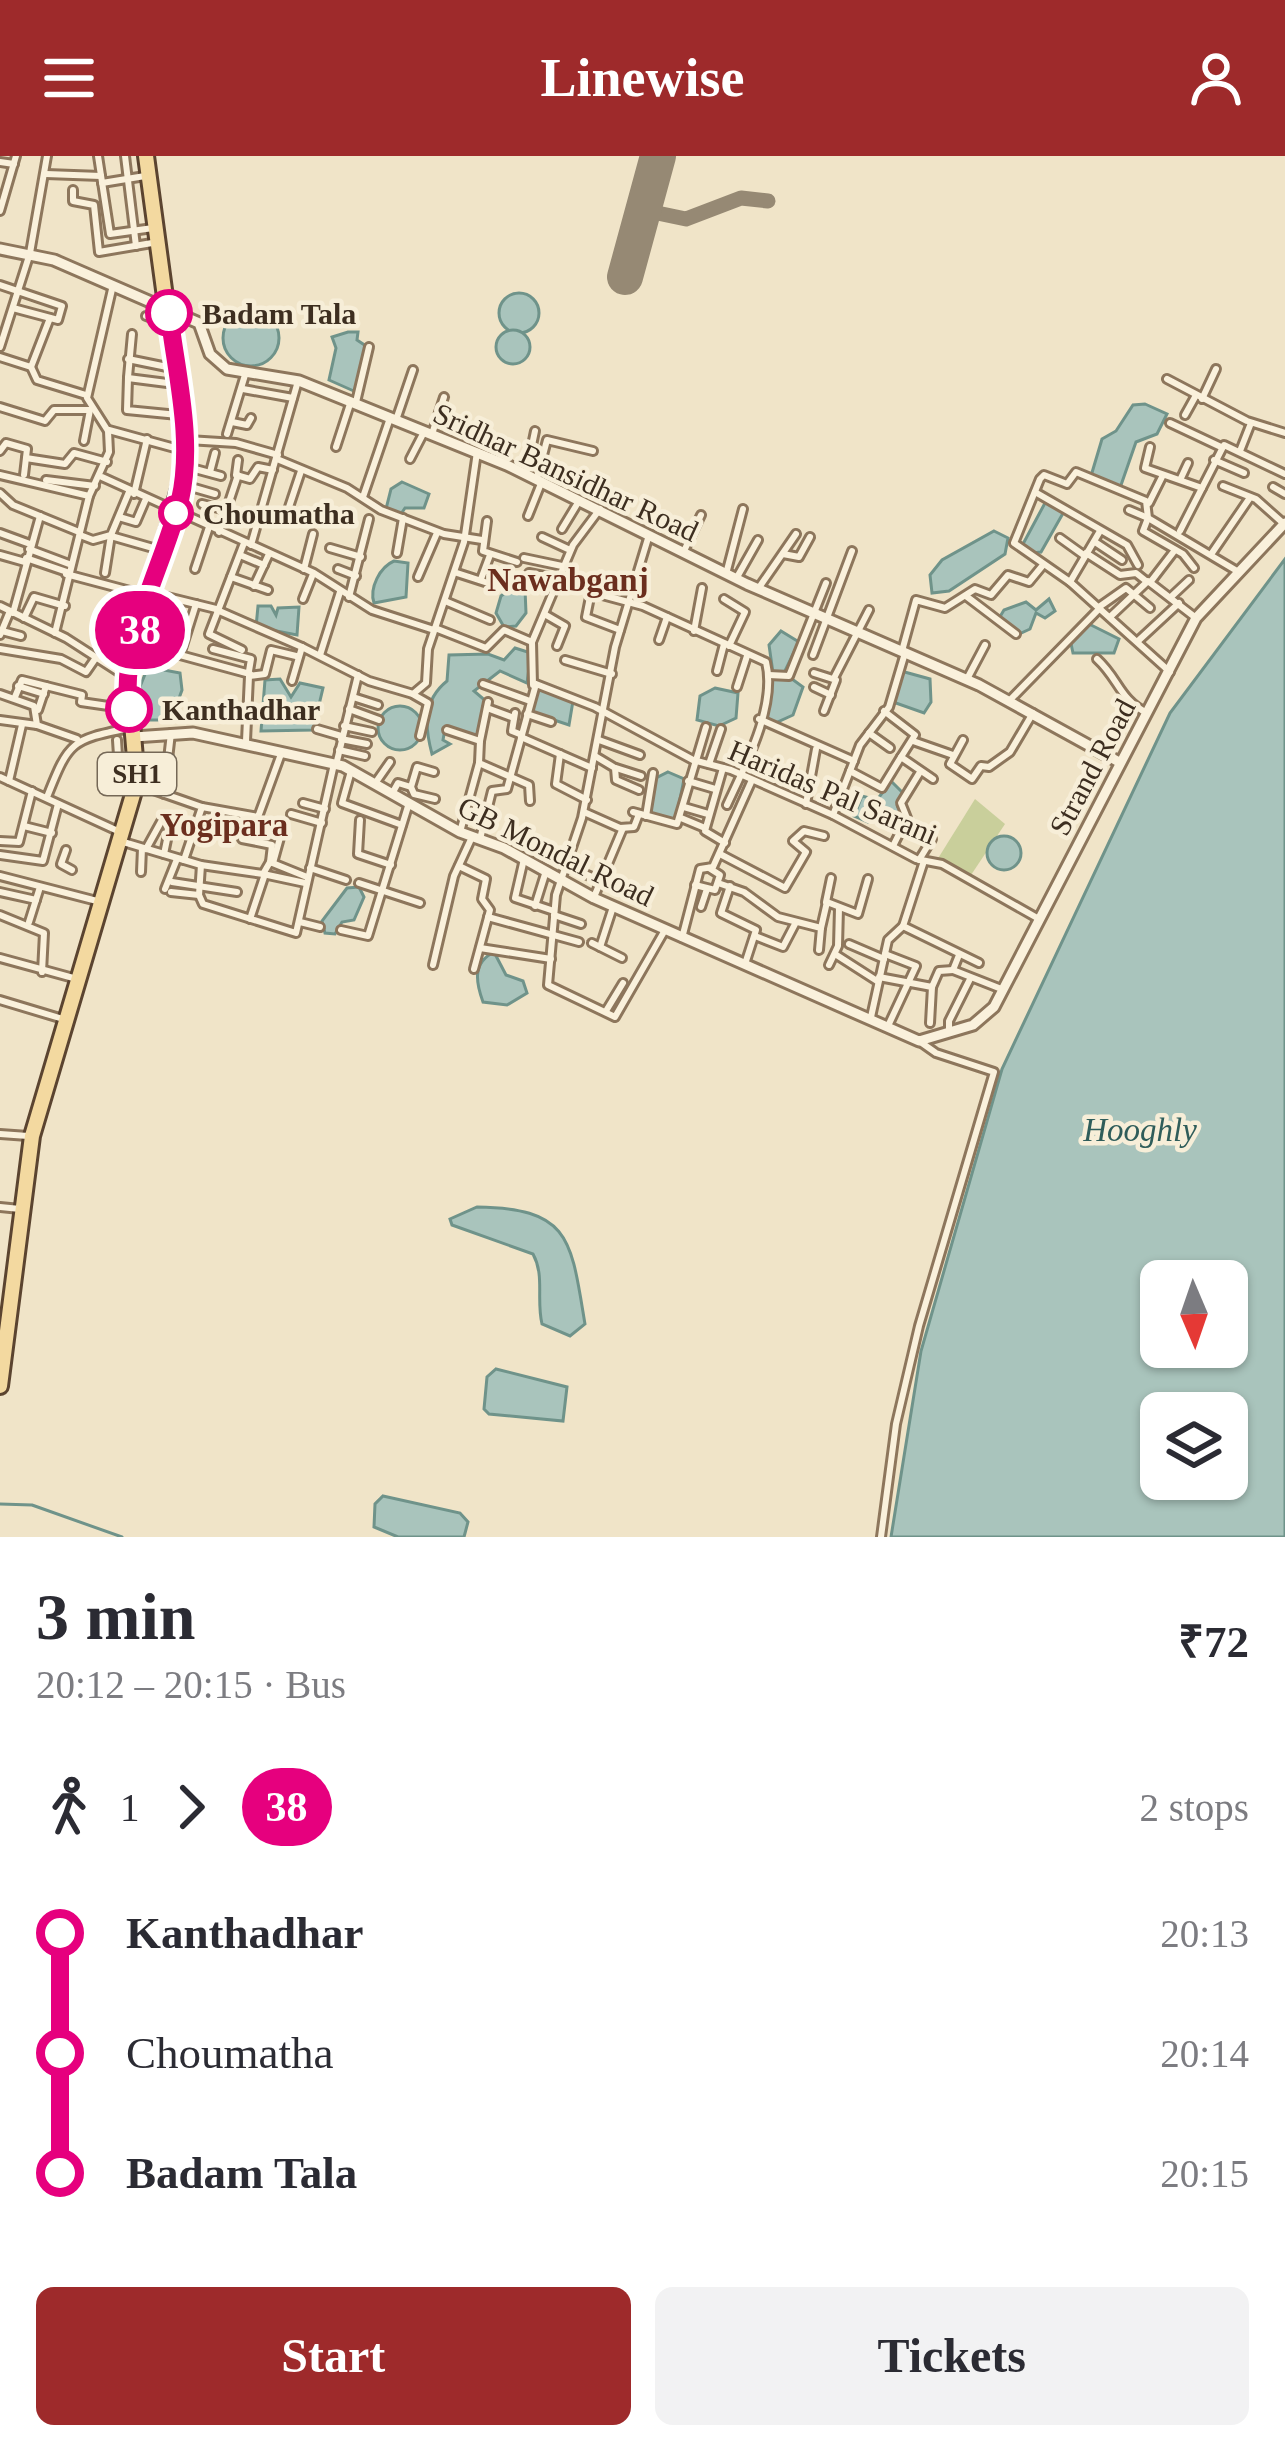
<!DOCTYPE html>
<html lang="en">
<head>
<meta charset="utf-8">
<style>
  :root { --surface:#fff; --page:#f2f2f3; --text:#2b2b33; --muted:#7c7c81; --accent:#9e2a2b }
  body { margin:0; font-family:Georgia,serif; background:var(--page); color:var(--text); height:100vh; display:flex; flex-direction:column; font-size:45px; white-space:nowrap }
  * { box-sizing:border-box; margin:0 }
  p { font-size:39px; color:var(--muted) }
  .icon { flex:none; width:66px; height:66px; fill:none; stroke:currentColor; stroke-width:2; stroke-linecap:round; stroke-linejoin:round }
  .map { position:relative; height:1381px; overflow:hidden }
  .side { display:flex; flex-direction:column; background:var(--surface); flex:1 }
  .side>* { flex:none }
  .badge { padding:0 24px; border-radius:39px; font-size:42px; line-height:78px }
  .needle { width:78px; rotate:178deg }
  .fabs { position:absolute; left:1140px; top:1104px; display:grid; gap:24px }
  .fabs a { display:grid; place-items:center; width:108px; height:108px; border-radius:18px; background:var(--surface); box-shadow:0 3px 9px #0004; font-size:60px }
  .map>.badge { position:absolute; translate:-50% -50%; box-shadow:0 0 0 6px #fff }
  .legs { display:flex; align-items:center; gap:18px; height:132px; padding:0 36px; font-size:39px }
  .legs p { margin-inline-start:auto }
  .overview { display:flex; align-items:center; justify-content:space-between; height:204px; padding:0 36px }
  h1 { font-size:66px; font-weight:700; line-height:90px }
  .button { display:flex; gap:24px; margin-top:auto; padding:24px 36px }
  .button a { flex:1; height:138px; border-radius:18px; background:var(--accent); color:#fff; font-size:48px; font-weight:700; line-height:138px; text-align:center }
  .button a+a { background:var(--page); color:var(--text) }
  ul { padding:0 36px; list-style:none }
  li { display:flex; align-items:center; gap:42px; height:120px; font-size:45px }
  li i { display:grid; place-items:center; width:18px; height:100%; margin:0 15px; background:currentColor }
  li i::after { content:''; width:30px; height:30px; margin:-15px; border:9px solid; border-radius:50%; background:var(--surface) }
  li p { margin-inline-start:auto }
  li:first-child i { background:linear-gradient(#0000 50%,currentColor 0) }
  li:last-child i { background:linear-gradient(currentColor 50%,#0000 0) }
  header { display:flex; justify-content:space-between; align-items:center; height:156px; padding:0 36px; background:var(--accent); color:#fff; font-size:54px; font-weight:700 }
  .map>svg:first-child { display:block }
</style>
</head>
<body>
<header><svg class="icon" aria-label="menu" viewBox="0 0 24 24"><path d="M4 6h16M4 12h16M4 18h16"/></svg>Linewise<svg class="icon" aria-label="person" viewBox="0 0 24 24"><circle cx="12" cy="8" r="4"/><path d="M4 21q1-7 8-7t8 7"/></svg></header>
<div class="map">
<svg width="1285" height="1381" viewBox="0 0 1285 1381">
  <rect width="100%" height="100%" fill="#f0e4c8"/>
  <polygon fill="#c9cf9b" points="975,643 1005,668 971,719 937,704"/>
  <g fill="#a9c4bc" stroke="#6f938a" stroke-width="3" fill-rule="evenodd">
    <circle cx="519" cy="157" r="20"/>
    <circle cx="251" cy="182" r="28"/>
    <circle cx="513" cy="191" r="17"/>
    <polygon points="348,176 358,176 357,184 366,190 356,236 329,224 336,192 332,181"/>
    <polygon points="1145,248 1167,258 1157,278 1136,286 1120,332 1091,320 1102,283 1116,275 1133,249"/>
    <polygon points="402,326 429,338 424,352 405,352 401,358 386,353 391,333"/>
    <polygon points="1052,345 1066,352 1041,396 1032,397 1023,388 1045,347"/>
    <polygon points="994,375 1008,382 1005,398 949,435 932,437 930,419 942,404"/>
    <path d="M 1285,403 L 1285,1381 L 891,1381 L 921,1195 L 1002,913 L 1170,557 ZM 1161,1125 L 1227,1125 L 1227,1191 L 1161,1191 ZM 1161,1257 L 1227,1257 L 1227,1323 L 1161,1323 Z"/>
    <path d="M 394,405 L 408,407 L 406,441 L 374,447 C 369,432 380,411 394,405 Z"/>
    <polygon points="513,431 525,433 526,457 516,470 504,471 496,457 501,440"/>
    <polygon points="1049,443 1055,455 1045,462 1036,457 1030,473 1019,478 998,464 1004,454 1026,446 1036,454"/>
    <polygon points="258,450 271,450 276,459 278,452 299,451 297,479 256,471"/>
    <polygon points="1087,467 1119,483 1114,497 1073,497 1070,483"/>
    <polygon points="781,475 799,486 783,519 773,517 769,489"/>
    <path d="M 515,492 L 531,497 L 527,527 L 500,515 L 474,535 L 487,546 L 478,583 L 445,573 L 443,584 L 450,588 L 432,598 C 425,572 422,545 447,525 L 449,499 L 488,498 L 504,504 Z"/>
    <polygon points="148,511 180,517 182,534 171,564 149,564 140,558 137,538"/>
    <polygon points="901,515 930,523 931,546 924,557 893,546"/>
    <polygon points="280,523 291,541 300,527 323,532 313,574 261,575 265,524"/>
    <polygon points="773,523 792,523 803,531 793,559 773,568 762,562"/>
    <polygon points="536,531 573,545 569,569 530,556"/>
    <polygon points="715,532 738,537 736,562 719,570 697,564 700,540"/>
    <circle cx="400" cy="572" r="22"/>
    <polygon points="668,616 684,623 675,668 650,658 654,623"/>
    <polygon points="891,625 904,638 898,651 906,660 897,676 887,669 887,654 868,666 854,660 862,640 877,644"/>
    <circle cx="1004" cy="697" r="17"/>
    <polygon points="359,731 364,741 354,764 342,766 335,778 325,777 322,765 347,732"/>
    <path d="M 494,796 L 506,819 L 523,825 L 527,837 L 507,849 L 483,846 C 476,827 472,807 494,796 Z"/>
    <path d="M 477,1051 C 571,1052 571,1084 585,1168 L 570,1180 L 542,1168 C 536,1143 545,1120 533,1098 L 452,1069 L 450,1063 Z"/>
    <polygon points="496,1213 567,1231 563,1265 489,1258 484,1253 487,1221"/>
    <polygon points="383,1340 460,1357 468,1366 464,1381 398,1381 374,1371 375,1348"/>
  </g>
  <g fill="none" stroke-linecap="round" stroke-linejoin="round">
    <polyline stroke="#6f938a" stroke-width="3" points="0,1348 32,1349 122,1381"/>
    <polyline stroke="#968974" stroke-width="15" points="643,54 686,63 741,42 768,45"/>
    <polyline stroke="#968974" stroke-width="36" points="625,121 658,0"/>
    <defs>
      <g id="minor">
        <polyline points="98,0 110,78 153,72"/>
        <polyline points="125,0 136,90"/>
        <polyline points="0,6 14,8"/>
        <polyline points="46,18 101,20"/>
        <polyline points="102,27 145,20"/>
        <polyline points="73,34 73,45 94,49 99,96 158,86"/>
        <polyline points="0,55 16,0"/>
        <polyline points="0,129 62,150 58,164 13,152"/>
        <polyline points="146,160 167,168"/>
        <polyline points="0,191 30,97 47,0"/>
        <polyline points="0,201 31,211 37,224 86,239"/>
        <polyline points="128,203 172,212"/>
        <polyline points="31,211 50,162"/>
        <polyline points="128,221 132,178"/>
        <polyline points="1167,223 1247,265 1285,277"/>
        <polyline points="175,228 128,222 127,254 178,259"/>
        <polyline points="243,233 293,242"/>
        <polyline points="1202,243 1216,213"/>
        <polyline points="356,246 369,191"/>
        <polyline points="0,251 45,265 54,254 90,254 84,285"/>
        <polyline points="1185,259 1195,241"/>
        <polyline points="396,264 413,214"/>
        <polyline points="232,266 247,269 251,262"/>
        <polyline points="1170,267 1221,291"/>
        <polyline points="109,274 182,294"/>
        <polyline points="227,278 245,219"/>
        <polyline points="432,278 444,241"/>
        <polyline points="188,284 236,287 278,299"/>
        <polyline points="336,291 351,245"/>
        <polyline points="1150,291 1145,312 1202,332"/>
        <polyline points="0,295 6,287 27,293 24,319"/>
        <polyline points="1240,295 1251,267"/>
        <polyline points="26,302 65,308 74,297 107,306"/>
        <polyline points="277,303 347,332 381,354 444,378 482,384"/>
        <polyline points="410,303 424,276"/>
        <polyline points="238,304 236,319 250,323 258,311 273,314"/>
        <polyline points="1214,304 1244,317"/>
        <polyline points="184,310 221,320"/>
        <polyline points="210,316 215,297"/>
        <polyline points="526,318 535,275"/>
        <polyline points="0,319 89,340"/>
        <polyline points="102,321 314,417 372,454 434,474"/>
        <polyline points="537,322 547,284 593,295"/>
        <polyline points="1181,322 1188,307"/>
        <polyline points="46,324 95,330"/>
        <polyline points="184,329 215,338"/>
        <polyline points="1223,330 1256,343 1284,368"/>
        <polyline points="1273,331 1285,338"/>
        <polyline points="1035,336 1127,389 1138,409"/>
        <polyline points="0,337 13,349 79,376"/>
        <polyline points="134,338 147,283"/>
        <polyline points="363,341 390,262"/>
        <polyline points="1149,347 1163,319"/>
        <polyline points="202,348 226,354"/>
        <polyline points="1129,354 1148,362 1143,375 1183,398 1194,412"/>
        <polyline points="287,357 301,315"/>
        <polyline points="528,360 542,325"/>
        <polyline points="119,361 136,366 145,345"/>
        <polyline points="487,365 483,395 517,406"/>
        <polyline points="562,373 579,345"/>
        <polyline points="1180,375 1224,289 1285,318"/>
        <polyline points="219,376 238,319"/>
        <polyline points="0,377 30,388"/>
        <polyline points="80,379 93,384 111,379 129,336"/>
        <polyline points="649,379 615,491 582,662 556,739 548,829 615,861 665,774"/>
        <polyline points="111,380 160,394"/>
        <polyline points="542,381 570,394"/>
        <polyline points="1060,382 1085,400"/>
        <polyline points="1095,386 1122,404"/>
        <polyline points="251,389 298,225"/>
        <polyline points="330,392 361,401"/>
        <polyline points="29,393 69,408"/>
        <polyline points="684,395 701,359"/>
        <polyline points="397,397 403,362"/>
        <polyline points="1086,397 1120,419 1136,417 1146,425"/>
        <polyline points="1212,397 1249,343"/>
        <polyline points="783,398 799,401 810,381"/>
        <polyline points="0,399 25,406"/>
        <polyline points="240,399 264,409"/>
        <polyline points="26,402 67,416"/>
        <polyline points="524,402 562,410"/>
        <polyline points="195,413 209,371"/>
        <polyline points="304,413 313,378"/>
        <polyline points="338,413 356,420"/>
        <polyline points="105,417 111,379"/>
        <polyline points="457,417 491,428"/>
        <polyline points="529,417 559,423"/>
        <polyline points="66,418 149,440"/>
        <polyline points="726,418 743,353"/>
        <polyline points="231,421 268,434"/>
        <polyline points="418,421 437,377"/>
        <polyline points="481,423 490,399"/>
        <polyline points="736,423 758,384"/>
        <polyline points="1152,424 1175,394"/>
        <polyline points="1070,426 1100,375"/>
        <polyline points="254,430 269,398"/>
        <polyline points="758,433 796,378"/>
        <polyline points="151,437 216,453"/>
        <polyline points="966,440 1016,478"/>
        <polyline points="1172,440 1189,424"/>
        <polyline points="349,441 369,363"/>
        <polyline points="303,443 313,418"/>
        <polyline points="724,443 745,456 729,490"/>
        <polyline points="445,445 490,464"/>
        <polyline points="196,448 180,499 250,518"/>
        <polyline points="0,450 66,482 125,520"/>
        <polyline points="1099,451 1126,432 1150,452"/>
        <polyline points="217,454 302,491"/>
        <polyline points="13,457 40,360"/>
        <polyline points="546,459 565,470 557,490"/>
        <polyline points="1110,461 1148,425 1196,462"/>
        <polyline points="24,462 34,441 65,450"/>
        <polyline points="120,465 137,472"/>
        <polyline points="435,472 486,492 504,474 532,486"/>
        <path d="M 620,474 L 586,461 L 591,436 L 643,450 L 766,506 C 777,550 745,610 727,649"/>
        <polyline points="2,475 21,480"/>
        <polyline points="694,475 702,432"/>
        <polyline points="55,477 89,340 109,296 108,275 87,242 113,129"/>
        <polyline points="0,479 10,455"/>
        <polyline points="113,479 134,486"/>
        <polyline points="659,484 667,461"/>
        <polyline points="1138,485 1179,447"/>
        <polyline points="0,493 61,503 86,516 95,503"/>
        <polyline points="213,493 251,503 249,515"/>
        <polyline points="242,494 209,478 244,387"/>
        <polyline points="100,495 129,503"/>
        <polyline points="902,495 916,444 945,452 975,433 991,439 1008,419 1029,426 1043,409"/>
        <polyline points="320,499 340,436"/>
        <polyline points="813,499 852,395"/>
        <path d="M 1097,503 C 1119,523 1119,543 1147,557"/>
        <polyline points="565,504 612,518"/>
        <polyline points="717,515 724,488"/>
        <polyline points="1170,516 1070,426 1014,387 1040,323 1044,319 1067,328 1076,316 1146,345 1148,362 1237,415"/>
        <polyline points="814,517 836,524 824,555"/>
        <polyline points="769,519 789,520 826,427"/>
        <polyline points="834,522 869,454"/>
        <polyline points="967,523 985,489"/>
        <polyline points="292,525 302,491 369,525 413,538 426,527 428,493 464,386 477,296"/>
        <polyline points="483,528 530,545"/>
        <polyline points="533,529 532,486 573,389 600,353"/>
        <polyline points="18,530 44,538"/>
        <polyline points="737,531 747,500"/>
        <polyline points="814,531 831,539"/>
        <polyline points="0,538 34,550 37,569 77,583"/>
        <polyline points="414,539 428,547 420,580"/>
        <polyline points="15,541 22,524 82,539 81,546 129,553"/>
        <polyline points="353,541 378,549"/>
        <polyline points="1009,545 1099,453"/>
        <polyline points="487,552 514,562"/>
        <polyline points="349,553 379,564"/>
        <polyline points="38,554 46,530"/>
        <polyline points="884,555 915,579 901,601 933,623"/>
        <polyline points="515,557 512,575 522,579"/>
        <polyline points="527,558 551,566"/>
        <polyline points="759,563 854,605"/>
        <polyline points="0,564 37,569"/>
        <polyline points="344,570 372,576"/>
        <polyline points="317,573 341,580"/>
        <polyline points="447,574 480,585 488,546"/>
        <polyline points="869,577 890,592"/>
        <polyline points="521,581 592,612"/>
        <polyline points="341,583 367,588"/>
        <polyline points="117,584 119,615 136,623"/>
        <polyline points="599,584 640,599"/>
        <polyline points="963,584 950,608 972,623 981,610 989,611 1010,596 1033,557"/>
        <polyline points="246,585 249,520 265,518 271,494 296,500"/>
        <polyline points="480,585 479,607 529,629 530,645"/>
        <polyline points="913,585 953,599"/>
        <polyline points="339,594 365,600"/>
        <polyline points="560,598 556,628 587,644"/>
        <polyline points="595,600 615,612 616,624 639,634"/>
        <polyline points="709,608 721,573"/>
        <polyline points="336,609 358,519"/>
        <polyline points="616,612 641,620"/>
        <polyline points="723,612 705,675 725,687"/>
        <polyline points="351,615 342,647 402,669"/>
        <polyline points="850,615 882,632 901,601"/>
        <polyline points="434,616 417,611 411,631 414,638 435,643"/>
        <polyline points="0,621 120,676"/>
        <polyline points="9,625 22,569"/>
        <polyline points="688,625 715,633"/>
        <polyline points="376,626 390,606"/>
        <polyline points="139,629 202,651 184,704"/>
        <polyline points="393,636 398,627 411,631"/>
        <polyline points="164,638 171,577"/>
        <path d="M 47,641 C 69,585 71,584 129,572"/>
        <polyline points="303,647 325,653"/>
        <polyline points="806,648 816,593"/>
        <polyline points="202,651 258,661 281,598"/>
        <polyline points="684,651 708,658"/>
        <polyline points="584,656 620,672 634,671 639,658"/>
        <polyline points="633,656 677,668 706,571"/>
        <polyline points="291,658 322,667"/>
        <polyline points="833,659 860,589 889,551 905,497"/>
        <polyline points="646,660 653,617"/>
        <polyline points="681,662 705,672"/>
        <polyline points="360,664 358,698 391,709"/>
        <polyline points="24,670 52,677"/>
        <polyline points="460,676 479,607"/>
        <polyline points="242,683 272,689 270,706"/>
        <polyline points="480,683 492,635 507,633 536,528 595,551 693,604 731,614 833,659 916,703 942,708 1039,763"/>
        <polyline points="0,685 19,686 32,635"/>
        <polyline points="120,685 201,709 263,718 270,706 307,721"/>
        <polyline points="893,690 907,662 901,647 920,616"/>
        <polyline points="146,693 162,664 170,669 164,698"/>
        <polyline points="66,694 61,708 72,714"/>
        <polyline points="720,698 785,732 806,696 793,685 804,675 824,680"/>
        <polyline points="0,699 43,705 58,648"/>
        <polyline points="524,703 515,742 554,755"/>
        <polyline points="919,704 932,683"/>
        <polyline points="924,705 903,770 979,807"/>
        <polyline points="273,707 283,671"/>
        <polyline points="459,710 486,723 482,743 490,754 474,813"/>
        <polyline points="569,711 599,724"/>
        <polyline points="310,712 346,724"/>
        <polyline points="141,716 142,692"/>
        <polyline points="263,718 305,727"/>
        <polyline points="0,720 97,745"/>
        <polyline points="172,726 237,736"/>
        <polyline points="359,727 420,747"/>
        <polyline points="718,727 744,736 778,761 821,772 819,794"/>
        <polyline points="695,729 715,734 720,719 709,712"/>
        <polyline points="730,730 721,757 756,774 745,808"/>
        <polyline points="165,733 177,703"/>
        <polyline points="0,736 36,744"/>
        <polyline points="171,736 199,739 201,709"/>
        <polyline points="199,739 203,748 296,777 334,608"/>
        <polyline points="594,741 623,672"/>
        <polyline points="826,746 831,722"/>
        <polyline points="535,750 546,715"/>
        <polyline points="701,751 707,733"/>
        <polyline points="0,759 44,777 42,816"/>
        <polyline points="554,759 581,768"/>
        <polyline points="488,761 579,786"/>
        <polyline points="250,763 265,718"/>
        <polyline points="29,766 40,731"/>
        <polyline points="300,766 320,771"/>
        <polyline points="821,772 827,746 858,758 868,723"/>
        <polyline points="341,774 368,780 409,647"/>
        <polyline points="755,780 783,791 795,768"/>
        <polyline points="682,782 700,713 713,711 752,624"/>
        <polyline points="592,787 622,802"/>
        <polyline points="849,788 884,803"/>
        <polyline points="600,791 613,751"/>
        <polyline points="480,792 551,803"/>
        <polyline points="835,798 877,825"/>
        <polyline points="885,798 916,810 888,870"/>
        <polyline points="959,799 953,814 1004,834"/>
        <polyline points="0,802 77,823"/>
        <polyline points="433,809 454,720 472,681"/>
        <polyline points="829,809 838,790 839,752"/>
        <polyline points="879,821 932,831 939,815 953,814"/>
        <polyline points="0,844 63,863"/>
        <polyline points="606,855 623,827"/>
        <polyline points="871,861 888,784 903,770"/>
        <polyline points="930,867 932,831"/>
        <polyline points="949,876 949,865 970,823"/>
        <polyline points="0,978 28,980"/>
        <polyline points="0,1051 20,1053"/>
        <polyline points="881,1381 896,1268 919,1170 994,916 936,897 919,885"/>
      </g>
      <g id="tertiary">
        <polyline points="0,93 54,104 199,167 210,198 227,213 299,225 507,309 747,428 979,529 1119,606"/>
        <polyline points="134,581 193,577 343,610 460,676 504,692 594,742 919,885 973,869 994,851 1196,462 1285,367"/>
      </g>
      <polyline id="primary" points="0,1230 32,980 137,625 128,521 184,314 184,282 146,0"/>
    </defs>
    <use href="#minor" stroke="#8d765c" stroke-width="12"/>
    <use href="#tertiary" stroke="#8d765c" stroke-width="15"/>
    <use href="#primary" stroke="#5b4430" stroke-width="20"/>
    <use href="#minor" stroke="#faf1dc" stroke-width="6"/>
    <use href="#tertiary" stroke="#faf1dc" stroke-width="9"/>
    <use href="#primary" stroke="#f3d9a0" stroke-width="14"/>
  </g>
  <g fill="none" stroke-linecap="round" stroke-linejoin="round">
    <defs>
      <path id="line-1" d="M 129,553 C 119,485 164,409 180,344 C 194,284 176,217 169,157"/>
    </defs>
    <use href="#line-1" stroke="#fff" stroke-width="27"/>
    <use href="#line-1" stroke="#e6007e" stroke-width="18"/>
  </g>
  <g fill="#fff" stroke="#e6007e" stroke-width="6">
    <circle cx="169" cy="157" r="21"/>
    <circle cx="176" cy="357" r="15"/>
    <circle cx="129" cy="553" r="21"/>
  </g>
  <g text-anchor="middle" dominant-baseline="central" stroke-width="9" stroke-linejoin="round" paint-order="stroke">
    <rect fill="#f7eed8" stroke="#756857" stroke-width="3" x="98" y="597" width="78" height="42" rx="9"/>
    <g font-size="27" font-weight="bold" fill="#3d2e20">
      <text x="137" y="618">SH1</text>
    </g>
    <g font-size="30" font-weight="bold" fill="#3d2e20" stroke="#f7eed8" text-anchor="start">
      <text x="202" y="157">Badam Tala</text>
      <text x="203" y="357">Choumatha</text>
      <text x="162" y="553">Kanthadhar</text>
    </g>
    <g font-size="30" fill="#3d2e20" stroke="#f7eed8">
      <text transform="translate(566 316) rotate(25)">Sridhar Bansidhar Road</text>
      <text transform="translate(1092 611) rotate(-62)">Strand Road</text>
      <text transform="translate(833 636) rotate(23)">Haridas Pal Sarani</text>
      <text transform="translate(556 695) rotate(26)">GB Mondal Road</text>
    </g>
    <g font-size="33" font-weight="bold" fill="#6b2e1e" stroke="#f7eed8">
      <text x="568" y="424">Nawabganj</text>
      <text x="224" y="669">Yogipara</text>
    </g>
    <g font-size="33" font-style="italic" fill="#2f5d5a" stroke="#f7eed8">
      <text x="1140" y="974">Hooghly</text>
    </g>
  </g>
</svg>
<div class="fabs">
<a><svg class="needle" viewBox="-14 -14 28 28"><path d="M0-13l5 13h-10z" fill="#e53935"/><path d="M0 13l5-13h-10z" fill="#7c7c81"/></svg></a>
<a><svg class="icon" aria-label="layers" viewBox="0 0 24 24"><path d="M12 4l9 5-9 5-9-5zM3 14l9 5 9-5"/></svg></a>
</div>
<b class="badge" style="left:140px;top:474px;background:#e6007e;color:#fff">38</b>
</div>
<section class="side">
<div class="overview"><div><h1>3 min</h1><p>20:12 – 20:15 · Bus</p></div><b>₹72</b></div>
<div class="legs"><svg class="icon" aria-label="walk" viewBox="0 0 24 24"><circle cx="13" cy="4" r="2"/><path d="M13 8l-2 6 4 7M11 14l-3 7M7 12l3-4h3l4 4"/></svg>1<svg class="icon" aria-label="forward" viewBox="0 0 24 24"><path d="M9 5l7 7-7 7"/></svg><b class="badge" style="background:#e6007e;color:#fff">38</b><p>2 stops</p></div>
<ul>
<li><i style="color:#e6007e"></i><b>Kanthadhar</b><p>20:13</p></li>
<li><i style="color:#e6007e"></i><span>Choumatha</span><p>20:14</p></li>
<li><i style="color:#e6007e"></i><b>Badam Tala</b><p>20:15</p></li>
</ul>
<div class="button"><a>Start</a><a>Tickets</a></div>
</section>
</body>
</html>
